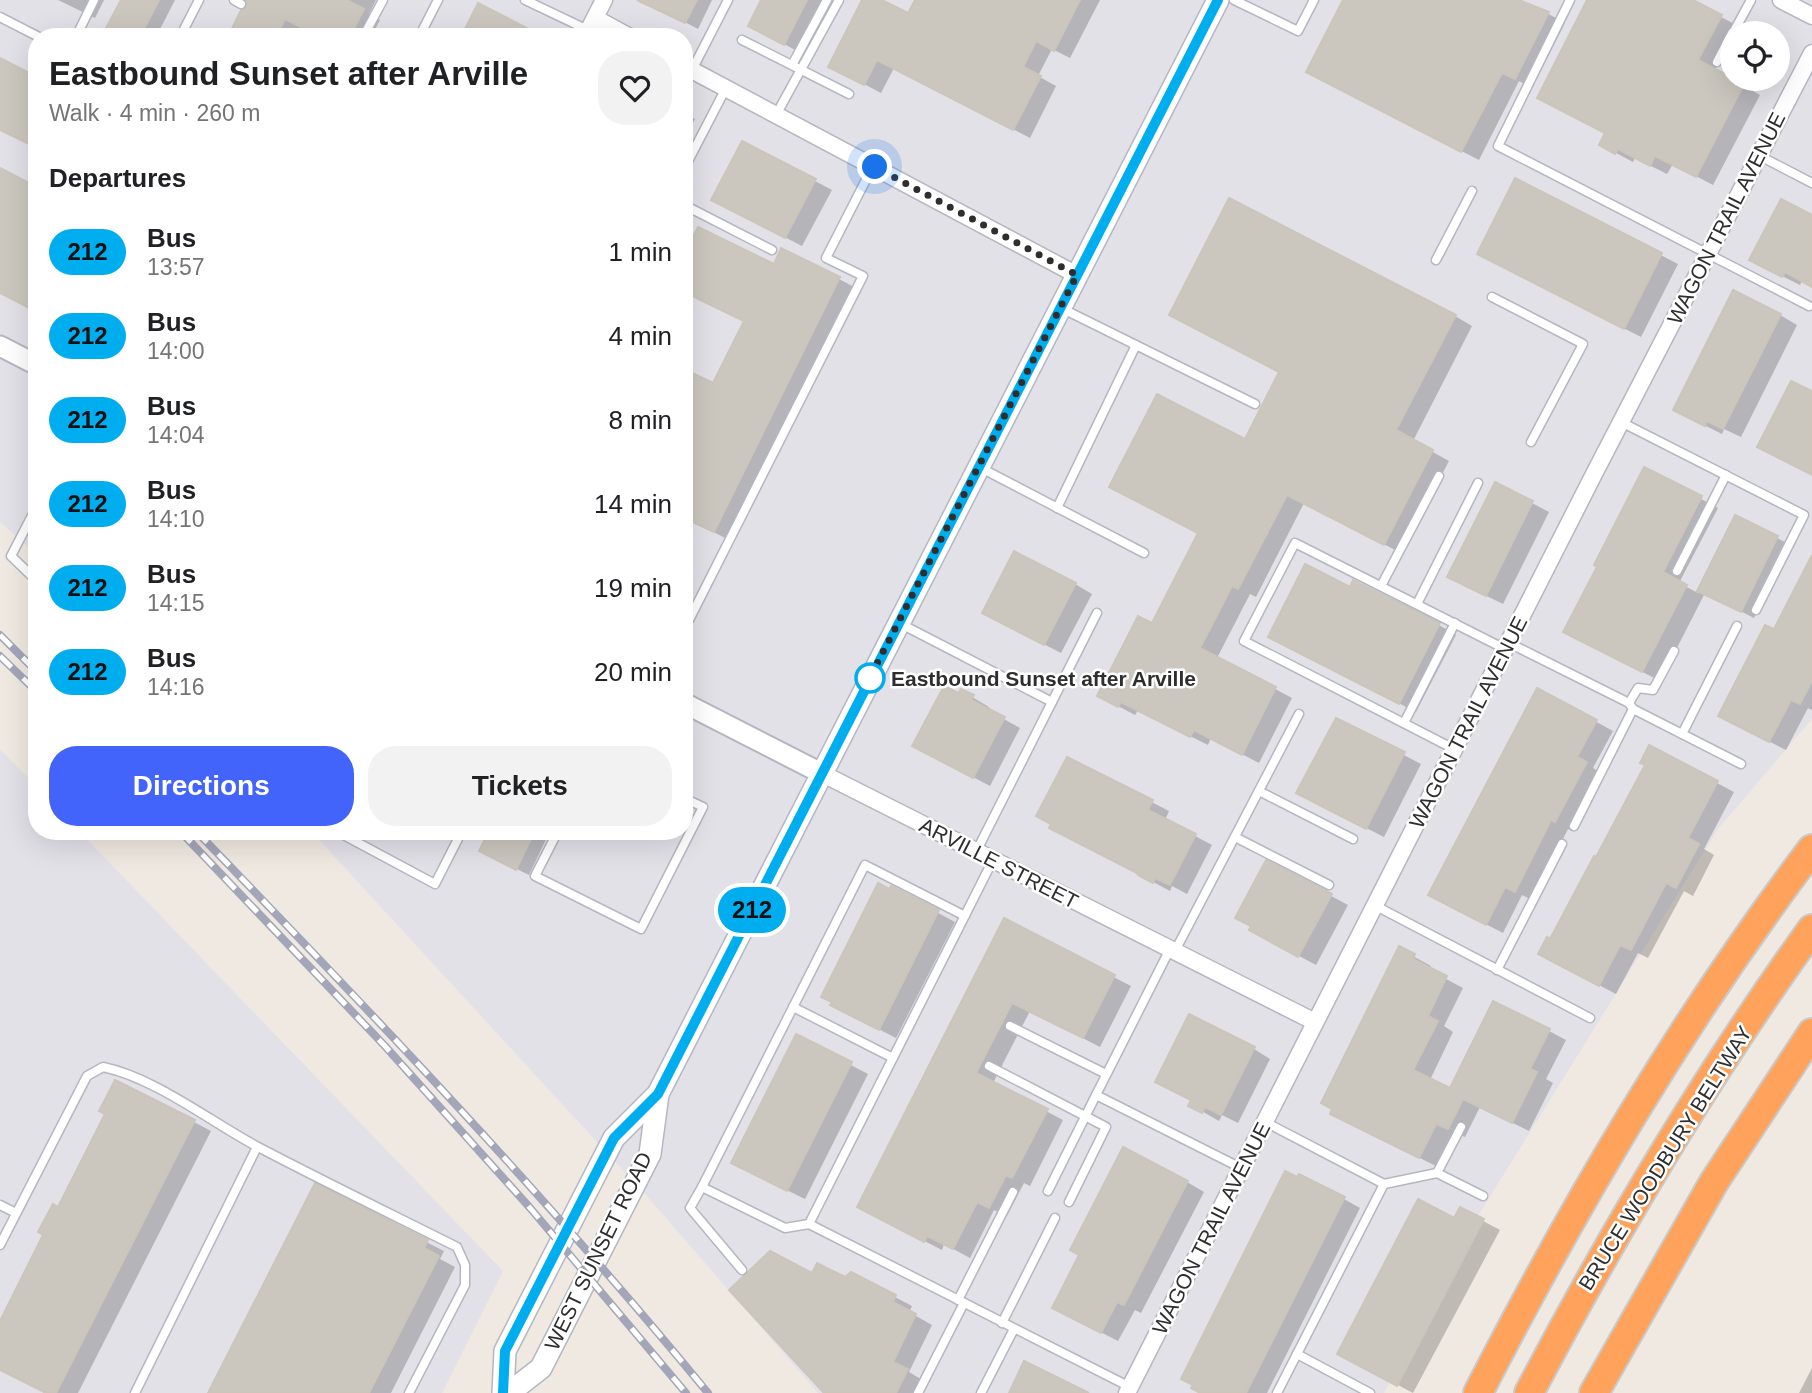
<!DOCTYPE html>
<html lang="en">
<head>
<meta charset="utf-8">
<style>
  :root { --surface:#fff; --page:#f2f2f2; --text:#202124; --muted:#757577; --accent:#4264fb }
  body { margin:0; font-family:Helvetica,sans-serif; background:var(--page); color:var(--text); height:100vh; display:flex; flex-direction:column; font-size:26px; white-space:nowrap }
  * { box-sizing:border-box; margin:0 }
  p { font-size:23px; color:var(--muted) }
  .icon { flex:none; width:38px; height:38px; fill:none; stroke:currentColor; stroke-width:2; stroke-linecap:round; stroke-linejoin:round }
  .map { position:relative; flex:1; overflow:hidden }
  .side { position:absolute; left:28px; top:28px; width:665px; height:812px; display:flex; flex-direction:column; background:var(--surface); border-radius:28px; box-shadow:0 7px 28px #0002 }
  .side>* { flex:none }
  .badge { padding:0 14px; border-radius:23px; font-size:24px; line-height:46px }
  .tools { position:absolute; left:1720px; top:21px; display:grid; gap:14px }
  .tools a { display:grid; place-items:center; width:70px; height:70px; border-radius:50%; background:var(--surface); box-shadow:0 7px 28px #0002; font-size:35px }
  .you { position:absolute; width:35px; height:35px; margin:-18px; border:5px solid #fff; border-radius:50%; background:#1a73e8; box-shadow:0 0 0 10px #1a73e833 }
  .map>.badge { position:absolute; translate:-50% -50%; box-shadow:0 0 0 4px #fff }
  h2 { padding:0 21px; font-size:26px; line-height:63px }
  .round { display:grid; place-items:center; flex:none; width:74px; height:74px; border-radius:28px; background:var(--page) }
  .summary { display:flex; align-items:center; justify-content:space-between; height:119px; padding:0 21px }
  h1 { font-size:33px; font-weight:700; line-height:52px }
  .action { display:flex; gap:14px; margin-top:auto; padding:14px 21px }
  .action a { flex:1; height:80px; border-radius:28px; background:var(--accent); color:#fff; font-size:28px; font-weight:700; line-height:80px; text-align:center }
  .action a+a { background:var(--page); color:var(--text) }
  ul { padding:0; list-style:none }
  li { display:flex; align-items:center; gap:21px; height:84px; padding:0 21px }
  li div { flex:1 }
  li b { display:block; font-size:26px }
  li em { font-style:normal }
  li .badge { min-width:77px; font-weight:700; text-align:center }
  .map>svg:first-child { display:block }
</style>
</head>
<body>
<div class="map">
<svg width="1812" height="1393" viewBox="0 0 1812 1393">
  <rect width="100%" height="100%" fill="#efe9e1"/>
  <g fill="#e3e1e8" fill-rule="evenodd">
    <path d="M 0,0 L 1812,0 L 1812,719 L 1718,829 L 1473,1224 L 1384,1393 L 818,1393 L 653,1203 L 311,831 L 684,831 L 684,37 L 37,37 L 37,555 L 0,522 ZM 1732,33 L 1778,33 L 1778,79 L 1732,79 Z"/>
    <polygon points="0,749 37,787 37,831 79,831 503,1271 442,1393 0,1393"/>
  </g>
  <g fill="#0003">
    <polygon points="58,0 104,0 95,18"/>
    <polygon points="123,0 175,0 156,37 124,37"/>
    <polygon points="248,0 376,0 369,14 380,20 371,37 322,37 302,27 297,37 230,37 249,7"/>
    <polygon points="643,0 712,0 698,29"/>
    <polygon points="763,0 823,0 797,51 762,32"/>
    <polygon points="864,0 879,0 909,16 917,0 1100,0 1070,58 1052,49 1038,76 1056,86 1030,138 894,68 881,93 847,75"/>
    <polygon points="1345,0 1516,0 1536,7 1565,23 1532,88 1519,81 1479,160 1325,81"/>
    <polygon points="1589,0 1689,0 1738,26 1715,70 1760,95 1713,185 1673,164 1667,174 1635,158 1633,162 1601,145 1607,133"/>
    <polygon points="0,69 37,79 37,148 0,129"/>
    <polygon points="684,113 695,119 684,140"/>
    <polygon points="815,181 832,190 802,246 730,209"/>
    <polygon points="1516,181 1678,264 1641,337 1496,263"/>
    <polygon points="1812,217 1812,286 1802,281 1800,285 1768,269"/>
    <polygon points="774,267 839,279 856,288 731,541 692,521 684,537 684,371 714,386"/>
    <polygon points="1780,315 1797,325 1741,437 1724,429 1722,434 1692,419"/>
    <polygon points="1455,316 1472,326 1413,441 1449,461 1401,553 1304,503 1256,597 1250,594 1217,658 1292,698 1259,763 1211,738 1208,745 1138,710 1135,715 1116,705 1152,625 1245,442"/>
    <polygon points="1645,469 1718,508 1679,583 1698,593 1736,517 1789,544 1754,618 1705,593 1660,681 1582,641 1599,566"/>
    <polygon points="1496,484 1549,512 1503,604 1466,586"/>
    <polygon points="1812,559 1812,710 1808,708 1786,750 1737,725 1775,631"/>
    <polygon points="1075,584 1092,594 1061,653 1001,622"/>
    <polygon points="1350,589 1439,625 1456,635 1416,712 1287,646"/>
    <polygon points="1538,690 1613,731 1593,768 1602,774 1572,831 1568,829 1532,900 1522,895 1503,933 1447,904"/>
    <polygon points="962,691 989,707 988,710 1020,728 990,786 931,755"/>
    <polygon points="1337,720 1421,764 1384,837 1315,802"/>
    <polygon points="1650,748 1734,792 1704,849 1714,855 1693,896 1684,891 1648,958 1638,953 1616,994 1557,963 1551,942 1647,765"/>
    <polygon points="1067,759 1169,811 1165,820 1212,845 1187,894 1172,886 1170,891 1140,875"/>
    <polygon points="491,831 550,831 529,875 494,858"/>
    <polygon points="1267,862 1348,905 1316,965 1267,939"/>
    <polygon points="892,888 955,922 896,1038 849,1014"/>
    <polygon points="1005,921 1131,986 1100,1047 1030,1011 993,1083 1063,1120 1030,1186 1024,1183 1007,1216 994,1210 970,1258 944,1244 942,1250 876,1216"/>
    <polygon points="1400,949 1431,966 1429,970 1463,988 1444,1026 1453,1032 1430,1080 1451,1091 1549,1031 1566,1040 1546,1079 1553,1083 1529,1131 1480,1107 1465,1137 1453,1132 1436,1166 1349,1123"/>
    <polygon points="797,1037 868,1074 805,1199 750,1172"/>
    <polygon points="1254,1049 1270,1059 1238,1123 1222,1115 1219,1121 1191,1105"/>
    <polygon points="107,1114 194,1122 211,1131 78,1393 47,1393 0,1369 0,1324"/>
    <polygon points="1187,1182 1204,1192 1141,1313 1135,1310 1118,1341 1071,1317"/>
    <polygon points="315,1186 444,1251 440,1259 455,1267 391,1393 210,1393"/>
    <polygon points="1344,1199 1360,1208 1267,1393 1203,1393"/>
    <polygon points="1455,1220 1483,1221 1500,1230 1413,1393 1356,1363"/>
    <polygon points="851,1274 912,1306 909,1312 932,1325 909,1372 924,1381 917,1393 827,1393 845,1279"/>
    <polygon points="1812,1368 1812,1393 1799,1393"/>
  </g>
  <g fill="#cbc7bf" stroke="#cbc5ba" stroke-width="2">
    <polygon points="121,0 159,0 140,37 122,37 106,28"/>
    <polygon points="246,0 347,0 364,9 350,37 320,37 285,19 276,37 228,37 241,10 247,7"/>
    <polygon points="637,0 697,0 685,23"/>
    <polygon points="761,0 807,0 784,45 748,26"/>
    <polygon points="862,0 882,0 908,13 915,0 1080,0 1054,51 1036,41 1023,67 1041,76 1013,130 877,60 864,85 828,67"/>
    <polygon points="1343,0 1519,0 1549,12 1515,79 1502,73 1461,152 1306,72"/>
    <polygon points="1587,0 1693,0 1722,15 1698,60 1744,84 1696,177 1655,156 1650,166 1618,149 1615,154 1599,145 1605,133 1537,98"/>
    <polygon points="478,3 544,37 461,37"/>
    <polygon points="0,58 37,77 37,112 29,128 37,131 37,148 0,130"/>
    <polygon points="742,141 816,179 785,238 711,200"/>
    <polygon points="0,168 37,187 37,312 0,293"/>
    <polygon points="1515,178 1662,253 1624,329 1477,254"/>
    <polygon points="1229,198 1456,315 1396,430 1433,450 1384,545 1287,495 1238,589 1232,586 1200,648 1276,687 1242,755 1194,730 1190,737 1121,702 1118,707 1097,696 1138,616 1152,623 1198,533 1109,487 1157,394 1245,439 1279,372 1169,315"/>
    <polygon points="1781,199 1812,215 1812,287 1785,272 1782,277 1749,260"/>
    <polygon points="698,227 774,264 781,248 840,277 714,532 684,518 684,369 713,383 744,321 684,292 684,254"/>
    <polygon points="1733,290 1781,314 1723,429 1707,421 1705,426 1673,410"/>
    <polygon points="1791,381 1812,391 1812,475 1757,447"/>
    <polygon points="1644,467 1702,496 1663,572 1687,585 1642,672 1563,632 1597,567 1594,565"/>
    <polygon points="1495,482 1533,501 1486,596 1447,577"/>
    <polygon points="1735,515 1778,536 1741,612 1697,591"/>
    <polygon points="1014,551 1076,583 1044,645 982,613"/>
    <polygon points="1812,555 1812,681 1800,704 1791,700 1769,742 1718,716 1765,625 1774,629"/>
    <polygon points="1305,564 1350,587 1353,580 1440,623 1399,704 1268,637"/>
    <polygon points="944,686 958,693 961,689 974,695 971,700 1005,717 973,778 912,746"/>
    <polygon points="1537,688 1597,720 1577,757 1587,762 1555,822 1551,820 1515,892 1505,887 1486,925 1428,895"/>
    <polygon points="1336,718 1405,752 1366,829 1296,793"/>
    <polygon points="1649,745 1718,781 1688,838 1699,844 1676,888 1666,883 1631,950 1620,945 1599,986 1538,954 1547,937 1550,939 1594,856 1596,857 1645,765 1640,763"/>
    <polygon points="1067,757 1153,800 1148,810 1196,834 1170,885 1155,878 1153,883 1138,875 1139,874 1049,828 1051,824 1036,816"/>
    <polygon points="489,831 535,831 516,870 479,851"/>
    <polygon points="1266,860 1332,894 1298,957 1249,930 1251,926 1235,918"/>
    <polygon points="878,883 889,889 891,886 939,910 879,1030 830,1005 832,1002 821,997"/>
    <polygon points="1004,918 1115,975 1083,1038 1012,1003 976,1073 1048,1109 1012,1178 1006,1175 989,1208 977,1202 953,1249 927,1236 924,1242 857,1207"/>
    <polygon points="1399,946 1415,954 1413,959 1447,976 1428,1016 1438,1021 1413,1070 1450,1088 1493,1001 1550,1029 1530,1069 1537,1072 1512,1123 1463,1099 1448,1129 1436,1124 1419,1158 1330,1114 1332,1109 1321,1103"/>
    <polygon points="1189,1014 1255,1047 1221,1115 1205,1107 1202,1113 1188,1106 1191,1100 1155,1082"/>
    <polygon points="796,1034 852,1062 787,1191 731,1163"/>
    <polygon points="115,1080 195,1120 56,1393 46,1393 0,1370 0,1321 43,1235 38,1232 53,1204 58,1207 105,1114 99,1111"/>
    <polygon points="1123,1147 1188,1181 1124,1305 1117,1302 1101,1333 1052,1308 1079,1255 1070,1250"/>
    <polygon points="1285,1171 1297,1177 1299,1174 1345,1197 1246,1393 1200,1393 1191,1388 1193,1385 1181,1379"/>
    <polygon points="315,1183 428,1240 424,1248 439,1256 369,1393 208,1393"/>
    <polygon points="1418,1199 1454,1218 1460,1207 1484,1219 1397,1386 1337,1354"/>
    <polygon points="770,1251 812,1273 817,1263 845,1277 851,1272 896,1295 893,1302 916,1314 893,1362 908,1369 896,1393 824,1393 729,1290"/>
    <polygon points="1024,1361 1089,1393 1009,1393"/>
  </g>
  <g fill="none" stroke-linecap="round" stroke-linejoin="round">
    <defs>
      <g id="service">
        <polyline points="234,0 241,4"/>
        <polyline points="525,0 588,30"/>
        <polyline points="1234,0 1298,31 1314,0"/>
        <polyline points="1570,0 1498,146 1809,306"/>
        <polyline points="0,17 39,37"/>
        <polyline points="1733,33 1751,0"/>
        <polyline points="76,37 94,0"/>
        <polyline points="180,37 199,0"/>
        <polyline points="363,37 383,0"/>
        <polyline points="419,37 438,0"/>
        <polyline points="742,40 849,94"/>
        <polyline points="1717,62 1732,33"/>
        <polyline points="792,65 827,0"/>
        <polyline points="692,70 728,0"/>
        <polyline points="776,115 839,0"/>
        <polyline points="1758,155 1812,183"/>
        <polyline points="684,169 726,88"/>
        <polyline points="684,205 772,250"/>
        <polyline points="1436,260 1472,191"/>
        <polyline points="1492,297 1583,344 1531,442"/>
        <polyline points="1063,309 1255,404"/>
        <polyline points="1621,422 1804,515 1756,610"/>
        <polyline points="981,468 1144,553"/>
        <polyline points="37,506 11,556 37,581"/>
        <polyline points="1057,508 1136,345"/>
        <polyline points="1677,571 1726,475"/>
        <polyline points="1381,586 1439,476"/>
        <polyline points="1417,604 1478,483"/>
        <polyline points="684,618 689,620 863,276 826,258 873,166"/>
        <polyline points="901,624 1052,702 1097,613"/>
        <polyline points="1509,643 1629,703 1633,709 1741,764"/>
        <polyline points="1629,703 1638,688 1653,690 1674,651"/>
        <polyline points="1404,723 1455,623"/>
        <polyline points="1682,734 1737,626"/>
        <polyline points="1454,749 1244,641 1295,543 1505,649"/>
        <polyline points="1259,791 1353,839"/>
        <polyline points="1574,826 1633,709"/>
        <polyline points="336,831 435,884 462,831"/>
        <polyline points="558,831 535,876 641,929 703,807 684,798"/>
        <polyline points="1235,837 1329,885"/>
        <polyline points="976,852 1052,702"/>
        <polyline points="1374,905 1590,1018"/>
        <polyline points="965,916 865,865 702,1187 785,1228 809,1224 993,860"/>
        <polyline points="1170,949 1096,1095 1241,1168"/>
        <polyline points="1175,951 1299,714"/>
        <polyline points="1497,970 1562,844"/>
        <polyline points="793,1007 893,1058"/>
        <polyline points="1010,1026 1106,1074"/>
        <polyline points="989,1066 1106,1127 1069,1202"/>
        <polyline points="1265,1122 1384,1184 1277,1393"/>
        <polyline points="1437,1173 1461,1127"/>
        <polyline points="1384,1184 1437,1173 1483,1196"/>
        <polyline points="702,1187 690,1208 742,1270"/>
        <polyline points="1048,1191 1096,1095"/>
        <polyline points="0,1205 16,1213"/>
        <polyline points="809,1224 1130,1387"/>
        <path d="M 0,1245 L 87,1076 L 103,1067 C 156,1078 212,1123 260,1148 C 325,1182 391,1214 457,1247 L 465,1265 L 465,1285 L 409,1393"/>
        <polyline points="958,1300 1013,1192"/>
        <polyline points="1002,1323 1055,1218"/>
        <polyline points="1297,1354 1370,1393"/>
        <polyline points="135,1393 257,1147"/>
        <polyline points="918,1393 964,1303"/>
        <polyline points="981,1393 1014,1329"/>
      </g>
      <g id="minor">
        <polyline points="1781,0 1812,16"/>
        <polyline points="595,18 630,37"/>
        <polyline points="585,37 604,0"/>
        <polyline points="684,66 1077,275"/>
        <polyline points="821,773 1315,1022"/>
        <polyline points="1127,1393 1594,474 1812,53"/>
      </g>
      <g id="tertiary">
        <polyline points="0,346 37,365"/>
        <polyline points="684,703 821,773"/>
      </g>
      <g id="secondary">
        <polyline points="503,1393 505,1351 614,1138 658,1094 1218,0"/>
        <polyline points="509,1393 541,1368 650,1154 658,1094"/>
      </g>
      <g id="motorway">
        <path d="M 1478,1393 C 1575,1204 1683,1019 1812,849"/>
        <path d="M 1529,1393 C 1613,1233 1706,1076 1812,929"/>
        <polyline points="1594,1393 1714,1182 1812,1033"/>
      </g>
    </defs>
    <use href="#service" stroke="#b4b7c1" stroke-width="11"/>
    <use href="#minor" stroke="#b4b7c1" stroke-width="19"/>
    <use href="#tertiary" stroke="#b4b7c1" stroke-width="23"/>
    <use href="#secondary" stroke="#b4b7c1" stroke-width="24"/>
    <use href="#motorway" stroke="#c9c9c9" stroke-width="32"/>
    <use href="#service" stroke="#fff" stroke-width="8"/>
    <use href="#minor" stroke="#fff" stroke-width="16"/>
    <use href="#tertiary" stroke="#fff" stroke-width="19"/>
    <use href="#secondary" stroke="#fff" stroke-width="21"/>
    <use href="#motorway" stroke="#ffa35c" stroke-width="28"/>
    <defs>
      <g id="rail">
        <polyline points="0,635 37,672"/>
        <polyline points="0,656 37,692"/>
        <polyline points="180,831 384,1045 531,1209 686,1393"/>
        <path d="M 196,831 C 372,1013 547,1197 708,1393"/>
      </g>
    </defs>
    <use href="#rail" stroke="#a3a6b8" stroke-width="8"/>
    <use href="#rail" stroke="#fff" stroke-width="5" stroke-dasharray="16" stroke-linecap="butt"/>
  </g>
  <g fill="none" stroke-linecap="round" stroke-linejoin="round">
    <defs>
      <polyline id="line" points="503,1393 505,1351 614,1138 658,1094 1218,0"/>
    </defs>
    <use href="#line" stroke="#fff" stroke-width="16"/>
    <use href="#line" stroke="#00adef" stroke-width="10"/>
    <polyline stroke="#2e2e2e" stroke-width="7" stroke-dasharray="0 12.6" points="870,678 865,687 1077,275 875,167"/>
  </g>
  <circle fill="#fff" stroke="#00adef" stroke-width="3.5" cx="870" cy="678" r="14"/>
  <g text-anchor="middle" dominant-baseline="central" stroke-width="5" stroke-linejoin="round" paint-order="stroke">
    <g font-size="21" fill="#2e2e2e" stroke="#fff">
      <text transform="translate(1726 218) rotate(-63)">WAGON TRAIL AVENUE</text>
      <text transform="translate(1468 722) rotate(-63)">WAGON TRAIL AVENUE</text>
      <text transform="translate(999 863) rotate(27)">ARVILLE STREET</text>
      <text transform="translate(1665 1158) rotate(-58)">BRUCE WOODBURY BELTWAY</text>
      <text transform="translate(1211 1228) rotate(-63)">WAGON TRAIL AVENUE</text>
      <text transform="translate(598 1251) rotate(-64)">WEST SUNSET ROAD</text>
    </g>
    <g font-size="21" font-weight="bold" fill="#2e2e2e" stroke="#fff" text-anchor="start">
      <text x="891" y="678">Eastbound Sunset after Arville</text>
    </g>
  </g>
</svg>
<div class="tools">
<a><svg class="icon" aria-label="locate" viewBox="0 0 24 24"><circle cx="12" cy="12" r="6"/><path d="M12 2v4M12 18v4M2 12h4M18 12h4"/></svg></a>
</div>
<div class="you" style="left:875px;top:167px"></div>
<b class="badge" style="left:752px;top:910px;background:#00adef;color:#111">212</b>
<section class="side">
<div class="summary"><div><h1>Eastbound Sunset after Arville</h1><p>Walk · 4 min · 260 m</p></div><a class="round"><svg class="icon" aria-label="heart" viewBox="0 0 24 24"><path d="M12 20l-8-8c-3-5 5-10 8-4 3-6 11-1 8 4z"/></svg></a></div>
<h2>Departures</h2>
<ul>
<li><span class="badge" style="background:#00adef;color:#111">212</span><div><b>Bus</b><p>13:57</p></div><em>1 min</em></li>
<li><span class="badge" style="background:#00adef;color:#111">212</span><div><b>Bus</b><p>14:00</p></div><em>4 min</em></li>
<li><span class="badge" style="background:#00adef;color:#111">212</span><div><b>Bus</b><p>14:04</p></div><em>8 min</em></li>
<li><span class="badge" style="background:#00adef;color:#111">212</span><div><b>Bus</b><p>14:10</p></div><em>14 min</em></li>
<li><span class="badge" style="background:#00adef;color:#111">212</span><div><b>Bus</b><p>14:15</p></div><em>19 min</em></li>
<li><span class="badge" style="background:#00adef;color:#111">212</span><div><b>Bus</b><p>14:16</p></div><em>20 min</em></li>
</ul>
<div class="action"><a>Directions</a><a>Tickets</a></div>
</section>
</div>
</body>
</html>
